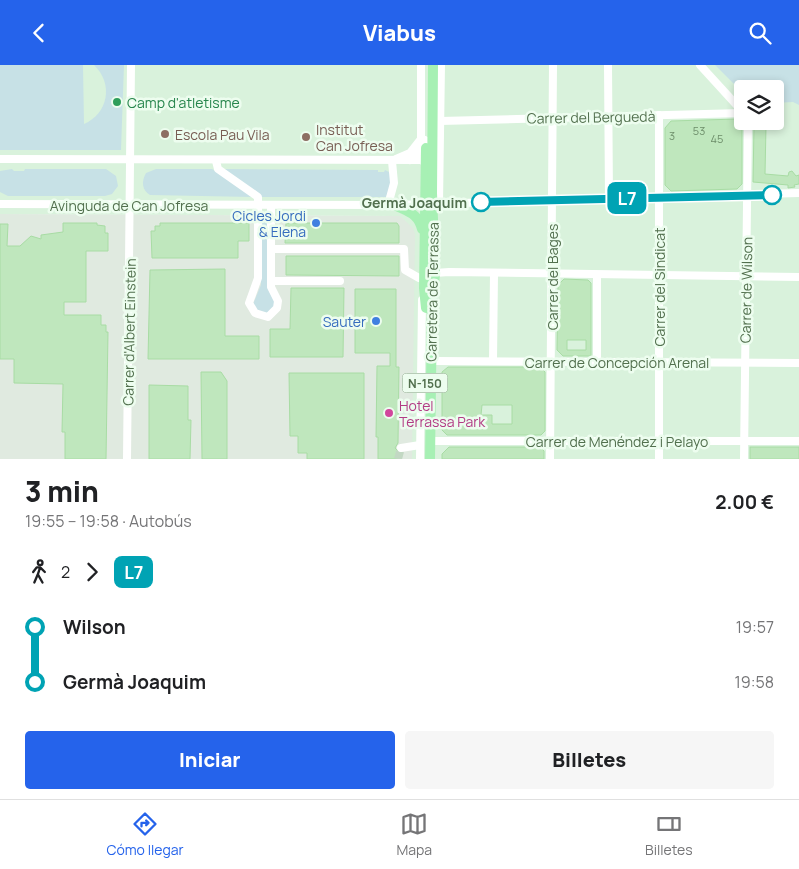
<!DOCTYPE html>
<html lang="es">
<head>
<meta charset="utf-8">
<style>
  :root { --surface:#fff; --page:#f6f6f6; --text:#202124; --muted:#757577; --line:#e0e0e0; --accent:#2563eb }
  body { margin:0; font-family:Manrope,sans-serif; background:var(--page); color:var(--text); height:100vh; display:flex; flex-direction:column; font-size:19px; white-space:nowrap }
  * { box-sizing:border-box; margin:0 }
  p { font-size:16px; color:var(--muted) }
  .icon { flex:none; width:28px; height:28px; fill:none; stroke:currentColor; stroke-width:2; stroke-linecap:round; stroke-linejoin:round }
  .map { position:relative; height:394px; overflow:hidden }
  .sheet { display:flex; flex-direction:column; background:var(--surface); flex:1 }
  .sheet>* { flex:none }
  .badge { padding:0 10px; border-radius:8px; font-size:18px; line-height:32px }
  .controls { position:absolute; left:734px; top:15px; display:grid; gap:10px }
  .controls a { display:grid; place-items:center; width:50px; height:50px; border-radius:5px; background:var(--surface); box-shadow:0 2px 8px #0003; font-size:25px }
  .map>.badge { position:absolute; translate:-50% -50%; box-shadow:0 0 0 2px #fff }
  .legs { display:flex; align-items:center; gap:8px; height:55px; padding:0 25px; font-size:16px }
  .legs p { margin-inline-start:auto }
  .headline { display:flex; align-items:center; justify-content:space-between; height:85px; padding:0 25px }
  h1 { font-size:28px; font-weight:800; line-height:38px }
  .action { display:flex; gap:10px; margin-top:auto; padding:10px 25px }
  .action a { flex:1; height:58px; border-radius:5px; background:var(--accent); color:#fff; font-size:20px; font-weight:800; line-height:58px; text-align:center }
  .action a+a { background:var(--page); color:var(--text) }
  ul { padding:0 25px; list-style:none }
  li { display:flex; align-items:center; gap:18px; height:55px; font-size:19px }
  li i { display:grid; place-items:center; width:8px; height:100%; margin:0 6px; background:currentColor }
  li i::after { content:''; width:12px; height:12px; margin:-6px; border:4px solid; border-radius:50%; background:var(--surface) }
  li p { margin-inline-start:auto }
  li:first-child i { background:linear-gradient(#0000 50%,currentColor 0) }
  li:last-child i { background:linear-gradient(currentColor 50%,#0000 0) }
  header { display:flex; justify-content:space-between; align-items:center; height:65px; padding:0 25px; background:var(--accent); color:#fff; font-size:22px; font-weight:800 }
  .tabs { display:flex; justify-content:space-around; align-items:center; height:70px; border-top:1px solid var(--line); background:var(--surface); font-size:14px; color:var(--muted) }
  .tabs a { display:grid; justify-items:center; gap:2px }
  .tabs .active { color:var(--accent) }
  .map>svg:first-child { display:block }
</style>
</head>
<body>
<header><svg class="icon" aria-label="back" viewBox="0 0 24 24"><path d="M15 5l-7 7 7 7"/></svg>Viabus<svg class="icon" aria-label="search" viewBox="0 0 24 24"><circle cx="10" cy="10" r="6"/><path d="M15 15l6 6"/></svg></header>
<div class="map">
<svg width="799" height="394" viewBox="0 0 799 394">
  <rect width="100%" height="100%" fill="#e7faea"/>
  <path fill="#d9f2dc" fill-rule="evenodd" d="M 0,0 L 799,0 L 799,394 L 412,394 L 400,151 L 0,149 ZM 742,24 L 775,24 L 775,56 L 742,56 Z"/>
  <polygon fill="#e0eae0" points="0,149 400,151 413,163 415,169 412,394 0,394"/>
  <g fill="#c7e1e6">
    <path d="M 0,0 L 83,0 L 84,59 C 108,49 114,19 94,0 L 124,0 L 121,85 L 0,85 Z"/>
    <polygon points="715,0 799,0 799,40 793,37 775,38 775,24 742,24 742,27"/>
    <polygon points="12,104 14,106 24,106 25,104 106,104 116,111 118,121 112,129 105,131 8,131 0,127 0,106"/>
    <path d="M 156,104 L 212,104 L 252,132 L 150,130 C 142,125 141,117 146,108 Z"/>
    <polygon points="221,104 378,105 378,107 384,107 385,105 389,107 392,116 386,132 261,132"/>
    <polygon points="267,150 275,241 273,245 266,249 258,247 253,239 261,220 262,151"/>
  </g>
  <g fill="#bfe7bd" stroke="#a8dca4" fill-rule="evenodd">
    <polygon points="737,54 742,60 742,119 737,124 671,126 665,120 665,63 671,56"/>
    <polygon points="754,61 766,61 765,109 788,111 789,107 792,106 796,111 799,110 799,119 794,120 795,122 788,123 788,120 753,117"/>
    <polygon points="63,158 97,158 97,160 105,161 105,168 108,168 108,186 86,186 86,237 64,237 64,250 101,250 101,260 106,260 106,267 108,267 106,394 65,394 65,367 62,367 63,319 14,318 14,294 0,294 0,159 8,159 7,181 20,181 31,171 41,174 41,170 63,167"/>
    <polygon points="160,158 249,158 249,176 238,176 238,193 152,193 151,166 155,166 155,161 160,161"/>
    <polygon points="286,158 397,158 399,161 399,178 285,178"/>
    <polygon points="286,191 399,191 399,211 286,210"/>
    <polygon points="225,204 225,271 259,271 259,294 148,294 150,205"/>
    <path d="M 564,214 L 588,215 L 591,218 L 591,291 L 563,291 L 557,285 L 558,220 ZM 567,275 L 586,275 L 586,285 L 567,285 Z"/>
    <polygon points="291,223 344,223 343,292 270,292 270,264 290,264"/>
    <polygon points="355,224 396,224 396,302 399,302 398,378 395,383 400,388 400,394 378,394 378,372 376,372 377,301 390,301 390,288 355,288"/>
    <path d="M 448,302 L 540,302 L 545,307 L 545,366 L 541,370 L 447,370 L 442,365 L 442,307 ZM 482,340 L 512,340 L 512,359 L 492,359 L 492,350 L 481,350 Z"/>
    <polygon points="201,307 221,307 227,316 227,394 202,394"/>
    <polygon points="289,308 364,308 364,394 307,394 307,388 298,388 298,371 290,371"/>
    <polygon points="149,320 188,321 188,355 191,355 190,394 149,394"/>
    <polygon points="449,382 540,382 544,386 544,394 442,394 442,389"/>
    <rect x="750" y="382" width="49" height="12"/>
  </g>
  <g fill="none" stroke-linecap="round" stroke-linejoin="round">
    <polyline stroke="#c2d8c3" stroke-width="8" stroke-dasharray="8 4" stroke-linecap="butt" points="398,394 401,383"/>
    <g stroke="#fff" stroke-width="8">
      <polyline points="608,0 609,134"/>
      <polyline points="700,0 742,46"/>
      <polyline points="440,56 742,48"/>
      <polyline points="0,94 421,95 427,99"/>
      <polyline points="396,94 410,88 421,74 421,0"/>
      <polyline points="410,95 418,88 425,75"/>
      <polyline points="216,96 218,104 258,132 258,213 249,238 255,248 268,252 277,243 278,236 271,222 271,140"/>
      <polyline points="439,138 441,0"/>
      <polyline points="0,139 395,140 799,128"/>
      <polyline points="388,140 394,118 392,96"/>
      <polyline points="271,184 404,184 405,205 419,213"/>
      <polyline points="597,210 597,297"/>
      <polyline points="435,211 435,208 449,207 799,212"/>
      <polyline points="271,216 340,216"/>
      <polyline points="436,296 799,298"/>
      <polyline points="493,296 494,208"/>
      <polyline points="435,376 799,376"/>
      <polyline points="401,383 420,380"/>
      <polyline points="127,394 131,0"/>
      <polyline points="420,394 422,235"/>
      <polyline points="550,394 553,0"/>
      <polyline points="659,394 659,50"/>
      <polyline points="744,394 748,56"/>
    </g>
    <g stroke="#a7f0b4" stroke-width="10">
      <path d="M 395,140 C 408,147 418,148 422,164"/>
      <polyline points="426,243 424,223 426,83"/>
      <polyline points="430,394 432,243 435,208 432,128 433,0"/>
    </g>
  </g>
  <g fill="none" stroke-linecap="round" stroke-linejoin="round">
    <defs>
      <polyline id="line-1" points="481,137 772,130"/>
    </defs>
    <use href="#line-1" stroke="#fff" stroke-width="11"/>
    <use href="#line-1" stroke="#00a3b4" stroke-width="8"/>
  </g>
  <circle fill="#2e9e5b" stroke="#edfdef" stroke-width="2" cx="117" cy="37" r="5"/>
  <g fill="#8d6e63" stroke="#edfdef" stroke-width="2">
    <circle cx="165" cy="69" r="5"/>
    <circle cx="306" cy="72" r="5"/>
  </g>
  <g fill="#fff" stroke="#00a3b4" stroke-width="2.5">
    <circle cx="772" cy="130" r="9"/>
    <circle cx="481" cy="137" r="9"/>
  </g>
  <g fill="#3f7fe0" stroke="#edfdef" stroke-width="2">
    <circle cx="316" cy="158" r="5"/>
    <circle cx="376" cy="256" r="5"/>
  </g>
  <circle fill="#d1479c" stroke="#edfdef" stroke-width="2" cx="389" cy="348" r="5"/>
  <g text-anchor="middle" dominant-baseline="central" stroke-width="5" stroke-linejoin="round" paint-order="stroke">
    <g font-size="11" fill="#6d8e6a">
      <text x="699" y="65">53</text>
      <text x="672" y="70">3</text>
      <text x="717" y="73">45</text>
    </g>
    <rect fill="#edfdef" stroke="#809a7e" stroke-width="1" x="402.5" y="308.5" width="45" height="19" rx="4"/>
    <g font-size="12" font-weight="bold" fill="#52704e">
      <text x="425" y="318">N-150</text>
    </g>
    <g font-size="14" fill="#27864d" stroke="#edfdef" text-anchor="start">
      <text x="127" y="37">Camp d'atletisme</text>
    </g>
    <g font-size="14" fill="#52704e" stroke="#edfdef">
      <text transform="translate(591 52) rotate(-1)">Carrer del Berguedà</text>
      <text x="129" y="140">Avinguda de Can Jofresa</text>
      <text transform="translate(552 212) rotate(-90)">Carrer del Bages</text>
      <text transform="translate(659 222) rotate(-90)">Carrer del Sindicat</text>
      <text transform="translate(746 225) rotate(-89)">Carrer de Wilson</text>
      <text transform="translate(432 227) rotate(-89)">Carretera de Terrassa</text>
      <text transform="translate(129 267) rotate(-89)">Carrer d'Albert Einstein</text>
      <text x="617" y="297">Carrer de Concepción Arenal</text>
      <text x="617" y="376">Carrer de Menéndez i Pelayo</text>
    </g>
    <g font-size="14" fill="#785e54" stroke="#edfdef" text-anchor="start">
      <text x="316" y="64">Institut<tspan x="316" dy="16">Can Jofresa</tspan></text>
      <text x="175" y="69">Escola Pau Vila</text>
    </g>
    <g font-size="14" font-weight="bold" fill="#52704e" stroke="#edfdef" text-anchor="end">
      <text x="467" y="137">Germà Joaquim</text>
    </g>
    <g font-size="14" fill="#366cbe" stroke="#edfdef" text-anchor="end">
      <text x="306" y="150">Cicles Jordi<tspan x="306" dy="16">&amp; Elena</tspan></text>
      <text x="366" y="256">Sauter</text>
    </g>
    <g font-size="14" fill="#b23c85" stroke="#edfdef" text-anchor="start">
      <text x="399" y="340">Hotel<tspan x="399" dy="16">Terrassa Park</tspan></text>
    </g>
  </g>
</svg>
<div class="controls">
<a><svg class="icon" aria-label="layers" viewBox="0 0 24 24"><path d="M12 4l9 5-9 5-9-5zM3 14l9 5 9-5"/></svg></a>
</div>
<b class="badge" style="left:627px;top:133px;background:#00a3b4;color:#fff">L7</b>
</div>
<section class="sheet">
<div class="headline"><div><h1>3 min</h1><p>19:55 – 19:58 · Autobús</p></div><b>2.00 €</b></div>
<div class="legs"><svg class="icon" aria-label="walk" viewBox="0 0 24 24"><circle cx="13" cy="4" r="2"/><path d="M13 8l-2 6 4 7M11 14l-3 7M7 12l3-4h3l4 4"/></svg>2<svg class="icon" aria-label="forward" viewBox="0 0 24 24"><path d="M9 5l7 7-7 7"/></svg><b class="badge" style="background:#00a3b4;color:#fff">L7</b></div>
<ul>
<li><i style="color:#00a3b4"></i><b>Wilson</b><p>19:57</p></li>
<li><i style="color:#00a3b4"></i><b>Germà Joaquim</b><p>19:58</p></li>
</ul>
<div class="action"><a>Iniciar</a><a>Billetes</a></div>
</section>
<nav class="tabs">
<a class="active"><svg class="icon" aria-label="directions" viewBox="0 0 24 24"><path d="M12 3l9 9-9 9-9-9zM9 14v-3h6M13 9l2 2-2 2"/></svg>Cómo llegar</a>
<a><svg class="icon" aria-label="map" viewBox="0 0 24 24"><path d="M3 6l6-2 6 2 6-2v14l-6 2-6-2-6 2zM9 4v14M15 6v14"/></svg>Mapa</a>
<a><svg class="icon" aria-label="tickets" viewBox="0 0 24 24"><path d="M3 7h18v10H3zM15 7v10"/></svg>Billetes</a>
</nav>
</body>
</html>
